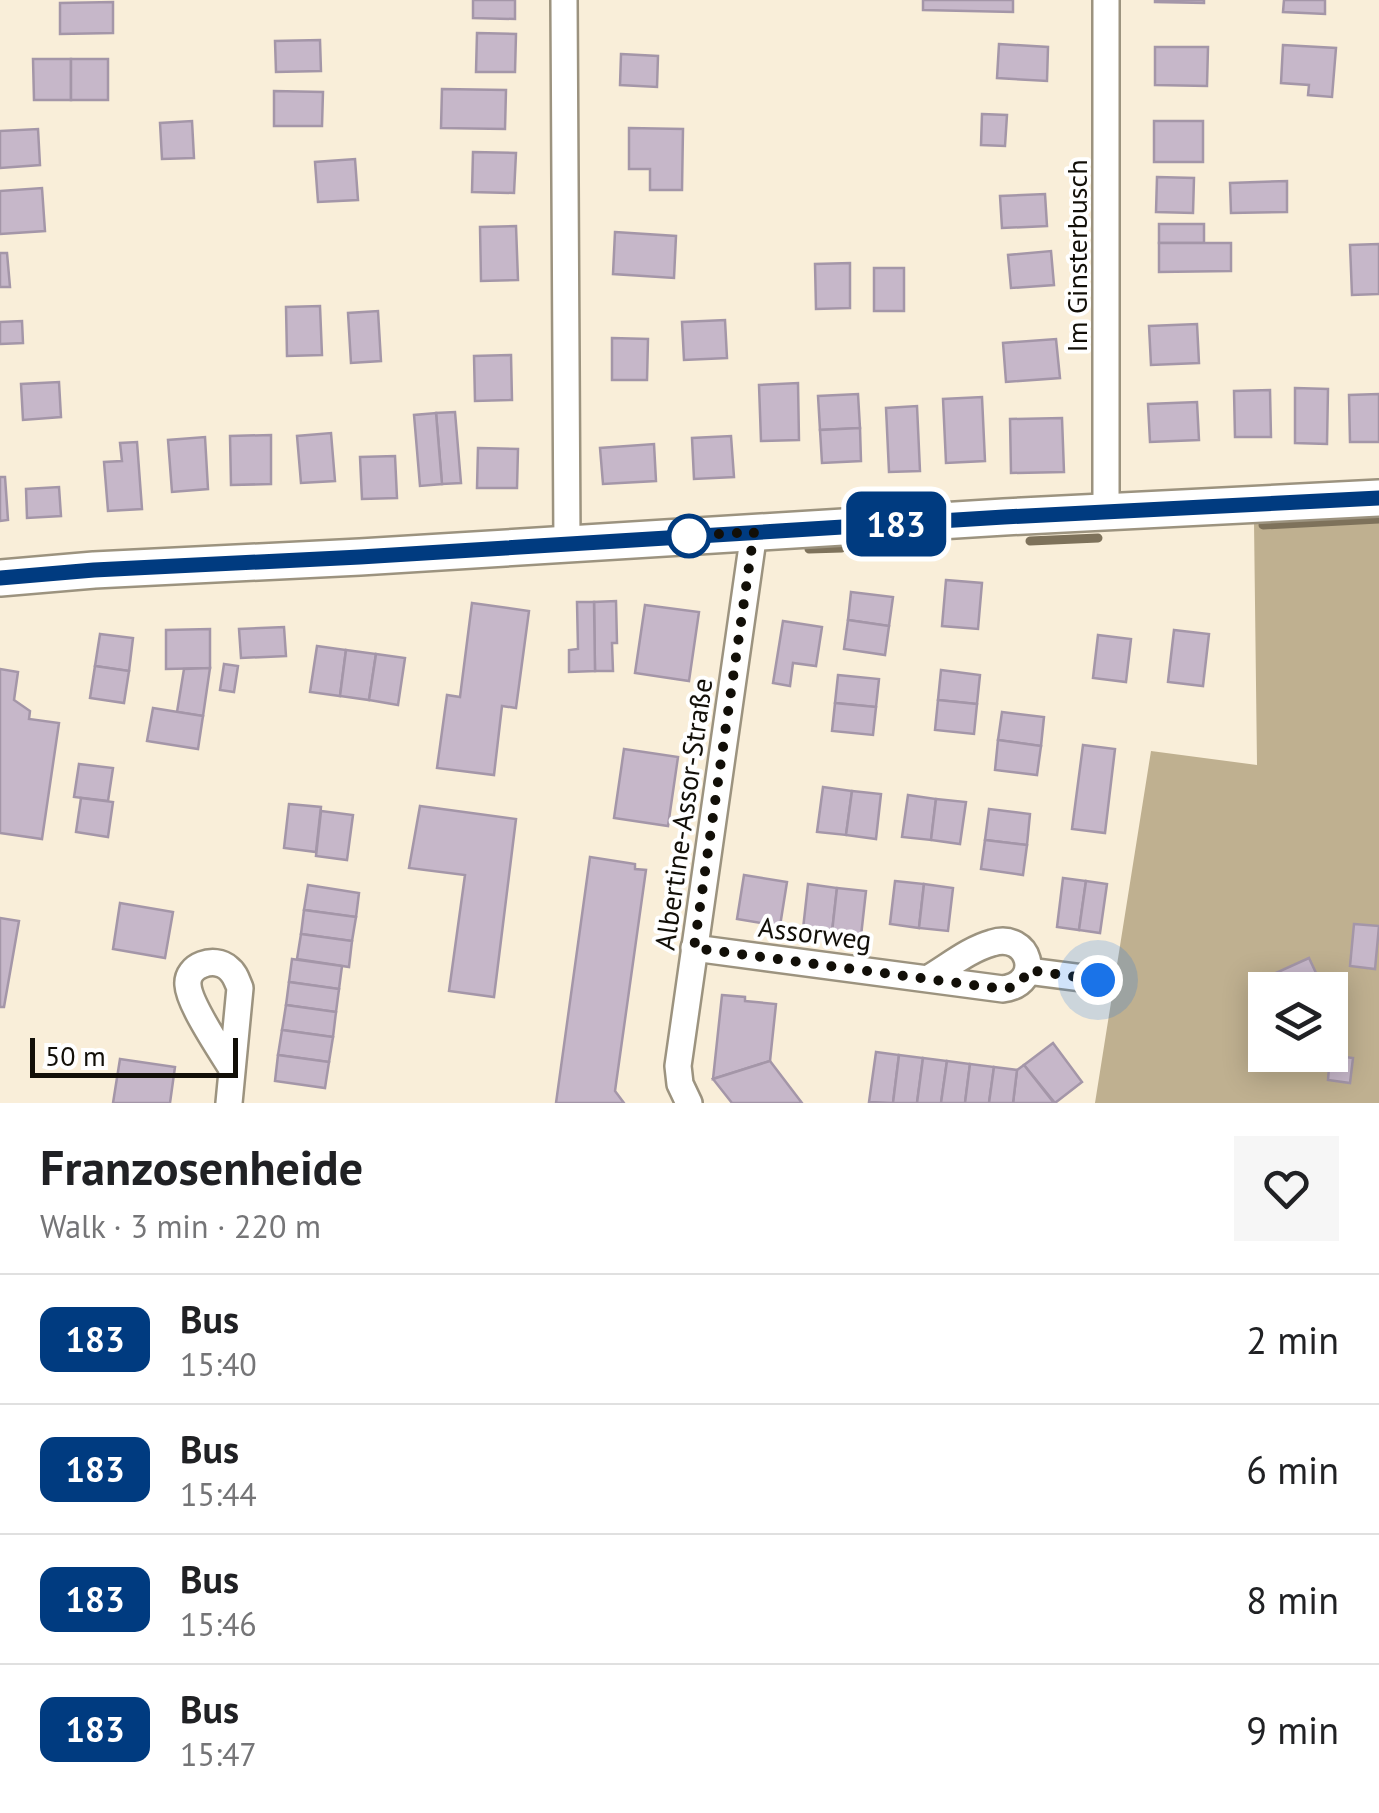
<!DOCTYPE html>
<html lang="en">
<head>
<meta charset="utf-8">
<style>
  :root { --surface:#fff; --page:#f6f6f6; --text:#202124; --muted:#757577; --line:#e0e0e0 }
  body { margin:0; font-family:"PT Sans",sans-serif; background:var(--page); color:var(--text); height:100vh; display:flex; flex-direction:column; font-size:38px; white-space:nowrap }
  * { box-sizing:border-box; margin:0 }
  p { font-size:32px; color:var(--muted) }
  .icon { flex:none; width:55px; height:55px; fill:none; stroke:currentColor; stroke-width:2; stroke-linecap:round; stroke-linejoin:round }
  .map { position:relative; height:1103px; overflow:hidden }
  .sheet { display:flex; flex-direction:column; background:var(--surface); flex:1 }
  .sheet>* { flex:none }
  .badge { padding:0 20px; border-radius:15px; font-size:35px; line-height:65px }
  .controls { position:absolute; left:1248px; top:972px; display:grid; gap:20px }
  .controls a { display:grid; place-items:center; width:100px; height:100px; border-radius:0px; background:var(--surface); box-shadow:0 5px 25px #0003; font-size:50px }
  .scale { position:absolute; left:30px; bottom:25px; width:208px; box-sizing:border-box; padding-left:10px; border:5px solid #120f08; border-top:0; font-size:28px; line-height:35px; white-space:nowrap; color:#120f08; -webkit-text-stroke:8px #fff; paint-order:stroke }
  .you { position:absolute; width:50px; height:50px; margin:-25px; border:8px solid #fff; border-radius:50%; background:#1a73e8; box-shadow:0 0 0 15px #1a73e833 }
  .map>.badge { position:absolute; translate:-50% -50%; box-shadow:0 0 0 5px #fff }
  .round { display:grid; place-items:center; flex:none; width:105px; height:105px; border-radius:0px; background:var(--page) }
  .headline { display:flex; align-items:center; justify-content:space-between; height:170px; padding:0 40px }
  h1 { font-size:48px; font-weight:700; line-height:75px }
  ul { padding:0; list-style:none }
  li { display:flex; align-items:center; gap:30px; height:130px; padding:0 40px; border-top:2px solid var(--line) }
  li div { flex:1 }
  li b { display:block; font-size:38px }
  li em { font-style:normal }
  li .badge { min-width:110px; font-weight:700; text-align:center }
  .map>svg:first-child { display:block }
</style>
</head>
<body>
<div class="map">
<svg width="1379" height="1103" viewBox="0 0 1379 1103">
  <rect width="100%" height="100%" fill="#f9eed9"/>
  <path fill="#bfb090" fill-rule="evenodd" d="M 1254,522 L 1379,522 L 1379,1103 L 1095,1103 L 1151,751 L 1257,765 ZM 1265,990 L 1330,990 L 1330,1055 L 1265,1055 Z"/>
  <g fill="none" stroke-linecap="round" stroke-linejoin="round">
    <g stroke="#7e725b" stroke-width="9">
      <polyline points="1263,525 1379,519"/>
      <polyline points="1030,541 1098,538"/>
      <polyline points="906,545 922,544"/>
      <polyline points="859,547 881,547"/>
      <polyline points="809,549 842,548"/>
    </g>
  </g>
  <g fill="#c6b7c9" stroke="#a496a8" stroke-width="2.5">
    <polygon points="473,0 515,0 515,19 473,18"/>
    <polygon points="923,0 1013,0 1013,12 923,10"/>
    <polygon points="1155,0 1204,0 1204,3 1155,2"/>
    <polygon points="1284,0 1325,0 1325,14 1283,12"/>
    <polygon points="113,2 113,33 60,34 60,3"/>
    <polygon points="477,33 516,34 515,72 476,72"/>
    <polygon points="320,40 321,71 276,72 275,41"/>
    <polygon points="999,44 1048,47 1047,81 997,78"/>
    <polygon points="1283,45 1336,48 1332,97 1308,95 1309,85 1281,83"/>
    <polygon points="1155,47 1208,47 1207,86 1155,85"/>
    <polygon points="621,54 658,56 657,87 620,85"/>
    <polygon points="33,59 71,59 71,100 34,100"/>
    <rect x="71" y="59" width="37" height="41"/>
    <polygon points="442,89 506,90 505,129 441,128"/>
    <polygon points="274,91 323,92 322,126 274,126"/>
    <polygon points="982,114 1007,115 1005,146 981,145"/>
    <polygon points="192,121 194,158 162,159 160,123"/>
    <rect x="1154" y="121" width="49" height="41"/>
    <polygon points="629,128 683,129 682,190 650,190 650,169 629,169"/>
    <polygon points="38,129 40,165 0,168 0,131"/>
    <polygon points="473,152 516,153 514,193 472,192"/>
    <polygon points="355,159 358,200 318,202 315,162"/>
    <polygon points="1157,177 1194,178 1193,213 1156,212"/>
    <polygon points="1287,181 1287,212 1231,213 1230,183"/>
    <polygon points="42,188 45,231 0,234 0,191"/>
    <polygon points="1045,194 1047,226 1002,228 1000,196"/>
    <rect x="1159" y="224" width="45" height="19"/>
    <polygon points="516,226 518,280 481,281 480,227"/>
    <polygon points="615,232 676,236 674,278 613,274"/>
    <polygon points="1159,243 1231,243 1231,271 1159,272"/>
    <polygon points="1379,244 1379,294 1352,295 1350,245"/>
    <polygon points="1051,251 1054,285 1011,288 1008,255"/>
    <polygon points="0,253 7,253 10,287 0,287"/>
    <polygon points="850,263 850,308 816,309 815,264"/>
    <rect x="874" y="268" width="30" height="43"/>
    <polygon points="320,306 322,355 287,356 286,307"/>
    <polygon points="378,311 381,361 351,363 348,313"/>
    <polygon points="725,320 727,358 684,360 682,322"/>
    <polygon points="22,321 23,343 0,344 0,322"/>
    <polygon points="1197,324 1199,363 1151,365 1149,326"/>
    <polygon points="612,338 648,339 647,380 612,380"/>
    <polygon points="1056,339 1060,378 1006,382 1003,343"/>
    <polygon points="511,355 512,400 475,401 474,356"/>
    <polygon points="59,382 61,417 23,420 21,384"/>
    <polygon points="798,383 799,440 761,441 759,385"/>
    <polygon points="1295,388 1328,389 1327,444 1295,443"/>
    <polygon points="1270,390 1271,437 1235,437 1234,391"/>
    <polygon points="858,394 860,428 820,430 818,396"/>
    <polygon points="1379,394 1379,442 1350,442 1349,395"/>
    <polygon points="982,397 985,461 946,463 943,399"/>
    <polygon points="1197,402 1199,440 1150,442 1148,404"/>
    <polygon points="917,406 920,471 889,472 886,408"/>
    <polygon points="455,412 461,483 442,484 436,413"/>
    <polygon points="436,413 442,484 420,486 414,415"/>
    <polygon points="1062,418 1064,472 1011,473 1010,419"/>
    <polygon points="860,428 861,461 822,463 820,430"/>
    <polygon points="331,433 335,481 301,483 297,436"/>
    <polygon points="271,435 271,484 231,485 230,436"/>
    <polygon points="731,436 734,477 694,479 692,438"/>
    <polygon points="205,437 208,489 172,492 168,440"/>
    <polygon points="137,442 142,509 108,511 104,462 122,461 120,443"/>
    <polygon points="654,444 656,481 603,484 600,448"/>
    <polygon points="478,448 518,449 517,488 477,488"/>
    <polygon points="395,456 397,498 362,499 360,457"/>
    <polygon points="0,477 5,477 8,520 0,521"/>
    <polygon points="59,487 61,516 27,518 26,489"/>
    <polygon points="946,580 982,583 978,629 942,626"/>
    <polygon points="851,592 893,597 889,626 848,620"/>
    <polygon points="616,601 617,643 612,643 613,671 595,671 594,602"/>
    <polygon points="577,602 594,602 595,671 569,672 569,650 578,649"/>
    <polygon points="472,603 529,611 516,708 502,706 494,775 437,768 447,695 460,697"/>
    <polygon points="645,605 699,612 689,681 635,673"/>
    <polygon points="848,620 889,626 885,655 844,649"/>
    <polygon points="783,621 822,627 816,666 793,663 790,686 773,683"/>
    <polygon points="284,627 286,656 241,658 239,629"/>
    <polygon points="210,629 210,668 166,669 166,630"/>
    <polygon points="1174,630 1209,634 1203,686 1168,682"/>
    <polygon points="100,634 133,638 129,671 95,666"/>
    <polygon points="1098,635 1131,639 1126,682 1093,678"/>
    <polygon points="317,646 346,650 340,696 310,692"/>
    <polygon points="346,650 376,654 369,700 340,696"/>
    <polygon points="376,654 405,658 398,705 369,700"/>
    <polygon points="224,664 238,666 234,692 220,690"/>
    <polygon points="95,666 129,671 124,703 90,698"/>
    <polygon points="210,668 203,716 177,712 184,669"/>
    <polygon points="0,669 18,672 14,700 30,711 29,719 59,723 42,839 0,833"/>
    <polygon points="941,670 980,675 977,704 938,700"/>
    <polygon points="838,675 879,679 876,707 835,703"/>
    <polygon points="938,700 977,704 974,734 935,730"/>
    <polygon points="835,703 876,707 873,735 832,731"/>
    <polygon points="153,708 203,716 198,749 147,741"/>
    <polygon points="1002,712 1044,717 1041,746 998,740"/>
    <polygon points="998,740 1041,746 1037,775 995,770"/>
    <polygon points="1083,745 1115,749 1105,833 1072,829"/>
    <polygon points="624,749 678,757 668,826 614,818"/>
    <polygon points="79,764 113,768 108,801 74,797"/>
    <polygon points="823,787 852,791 846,835 817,832"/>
    <polygon points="852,791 881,794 876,839 846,835"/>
    <polygon points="908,795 936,799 931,840 902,837"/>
    <polygon points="81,798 113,802 108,837 76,832"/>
    <polygon points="936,799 966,802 960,844 931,840"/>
    <polygon points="289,804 321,807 316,852 284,848"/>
    <polygon points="420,806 516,819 494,997 449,991 465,875 409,868"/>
    <polygon points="989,809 1030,814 1027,845 985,840"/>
    <polygon points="321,811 353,815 347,860 316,856"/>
    <polygon points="985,840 1027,845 1023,875 981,869"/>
    <polygon points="590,857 635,864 635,869 646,870 615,1091 624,1103 556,1103"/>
    <polygon points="744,875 787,882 780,926 737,919"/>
    <polygon points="1063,878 1086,881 1079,930 1057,927"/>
    <polygon points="895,881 924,884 919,928 890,924"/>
    <polygon points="1086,881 1107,884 1100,933 1079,930"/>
    <polygon points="808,884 837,888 832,932 803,929"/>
    <polygon points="924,884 953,888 948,931 919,928"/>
    <polygon points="308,885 359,893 356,917 304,910"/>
    <polygon points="837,888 866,891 861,936 832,932"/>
    <polygon points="120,903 173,912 165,958 113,949"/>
    <polygon points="304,910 356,917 352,941 301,934"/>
    <polygon points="0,918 19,921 4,1007 0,1007"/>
    <polygon points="1354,924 1379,926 1375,969 1350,966"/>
    <polygon points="301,934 352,941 349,967 297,959"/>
    <polygon points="1309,958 1324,990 1276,990 1269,976"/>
    <polygon points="292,959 342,966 339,989 289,982"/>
    <polygon points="289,982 339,989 336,1012 286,1005"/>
    <polygon points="722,995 745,997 745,1001 776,1004 770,1061 713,1079"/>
    <polygon points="286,1005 336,1012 333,1037 282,1030"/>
    <polygon points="282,1030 333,1037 329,1062 278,1055"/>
    <polygon points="1053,1043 1082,1082 1055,1103 1024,1065"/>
    <polygon points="876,1052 899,1055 893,1103 869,1102"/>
    <polygon points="278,1055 329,1062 325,1088 275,1081"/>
    <polygon points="899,1055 923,1058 917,1103 893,1103"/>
    <polygon points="1330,1055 1353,1058 1350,1083 1328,1080"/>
    <polygon points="923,1058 947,1061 941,1103 917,1103"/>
    <polygon points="120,1059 175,1067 170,1103 113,1103"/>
    <polygon points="770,1061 802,1103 732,1103 713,1079"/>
    <polygon points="947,1061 970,1064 965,1103 941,1103"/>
    <polygon points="970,1064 994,1067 989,1103 965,1103"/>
    <polygon points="1024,1065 1054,1103 1013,1103 1017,1070"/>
    <polygon points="994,1067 1017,1070 1013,1103 989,1103"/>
  </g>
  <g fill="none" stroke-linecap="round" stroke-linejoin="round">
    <defs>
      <g id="street">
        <polyline points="564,0 567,544"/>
        <polyline points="1106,512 1106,0"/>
        <path d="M 694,948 L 1003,989 C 1045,983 1029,931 992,943 C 970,949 949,966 929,978"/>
        <polyline points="1028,971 1098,980"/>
        <path d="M 229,1103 L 240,988 C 237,981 235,973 228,968 C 215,956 186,965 188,985 C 189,1004 221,1051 232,1069"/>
        <polyline points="689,1103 680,1084 678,1066 754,532"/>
      </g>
      <polyline id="secondary" points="0,578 94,570 360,557 1004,517 1379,498"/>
    </defs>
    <use href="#street" stroke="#9c937f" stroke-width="30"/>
    <use href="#secondary" stroke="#9c937f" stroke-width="40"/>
    <use href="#street" stroke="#fff" stroke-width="25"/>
    <use href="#secondary" stroke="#fff" stroke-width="35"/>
  </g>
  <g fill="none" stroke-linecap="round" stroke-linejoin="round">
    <defs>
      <polyline id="line" points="0,578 94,570 360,557 1004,517 1379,498"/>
    </defs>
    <use href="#line" stroke="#fff" stroke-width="22"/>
    <use href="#line" stroke="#003b80" stroke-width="15"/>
    <path stroke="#120f08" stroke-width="10" stroke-dasharray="0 18" d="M 689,536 L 686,536 L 754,532 L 694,948 L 1003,989 C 1017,987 1022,983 1028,970 L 1098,980"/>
  </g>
  <circle fill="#fff" stroke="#003b80" stroke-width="5" cx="689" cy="536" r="20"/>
  <g text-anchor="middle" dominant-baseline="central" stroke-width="8" stroke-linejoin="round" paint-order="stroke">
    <g font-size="28" fill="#120f08" stroke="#fff">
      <text transform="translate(1076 256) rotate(-90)">Im Ginsterbusch</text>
      <text transform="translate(683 814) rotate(-82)">Albertine-Assor-Straße</text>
      <text transform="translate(815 933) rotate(7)">Assorweg</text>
    </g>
  </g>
</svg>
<div class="controls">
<a><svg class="icon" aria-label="layers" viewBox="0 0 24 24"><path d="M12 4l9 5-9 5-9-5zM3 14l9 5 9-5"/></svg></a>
</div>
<div class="scale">50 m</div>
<div class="you" style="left:1098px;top:980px"></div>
<b class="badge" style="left:896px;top:524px;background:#003b80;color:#fff">183</b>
</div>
<section class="sheet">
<div class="headline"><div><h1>Franzosenheide</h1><p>Walk · 3 min · 220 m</p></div><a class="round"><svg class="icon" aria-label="heart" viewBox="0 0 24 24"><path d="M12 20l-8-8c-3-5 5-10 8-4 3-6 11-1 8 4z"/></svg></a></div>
<ul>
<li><span class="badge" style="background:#003b80;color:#fff">183</span><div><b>Bus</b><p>15:40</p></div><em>2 min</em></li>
<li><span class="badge" style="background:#003b80;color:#fff">183</span><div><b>Bus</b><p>15:44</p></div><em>6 min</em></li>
<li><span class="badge" style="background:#003b80;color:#fff">183</span><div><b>Bus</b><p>15:46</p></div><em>8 min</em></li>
<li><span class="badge" style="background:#003b80;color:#fff">183</span><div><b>Bus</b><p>15:47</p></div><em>9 min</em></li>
</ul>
</section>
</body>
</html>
